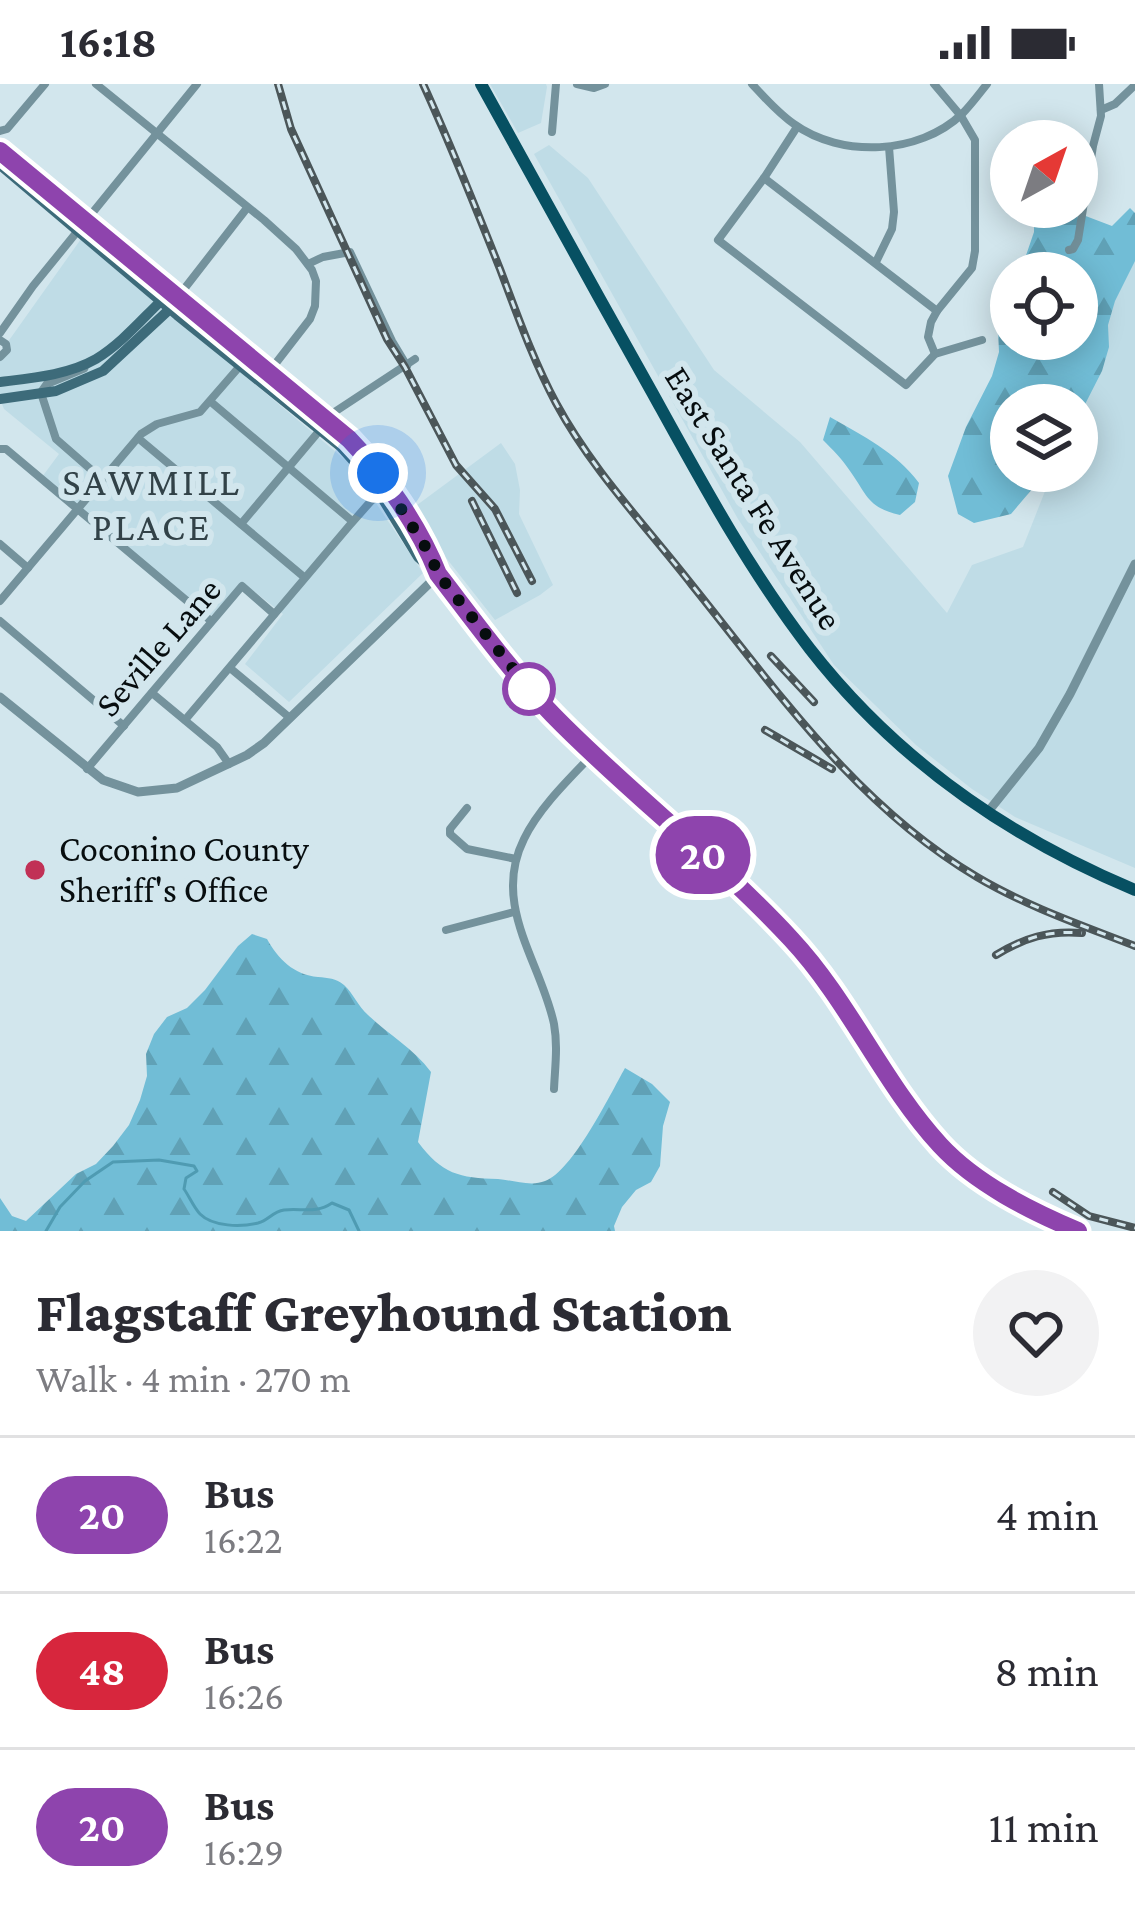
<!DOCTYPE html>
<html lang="en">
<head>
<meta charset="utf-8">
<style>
  :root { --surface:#fff; --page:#f2f2f3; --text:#2b2b33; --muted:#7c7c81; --line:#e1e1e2 }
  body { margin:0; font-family:"Crimson Pro",serif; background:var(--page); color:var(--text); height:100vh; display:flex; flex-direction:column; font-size:45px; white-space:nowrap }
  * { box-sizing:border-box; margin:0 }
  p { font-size:39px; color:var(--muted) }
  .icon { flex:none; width:66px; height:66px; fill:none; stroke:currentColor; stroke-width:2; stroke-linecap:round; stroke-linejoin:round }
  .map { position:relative; height:1147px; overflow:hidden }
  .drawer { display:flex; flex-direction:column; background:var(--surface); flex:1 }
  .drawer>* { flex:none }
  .badge { padding:0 24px; border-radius:39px; font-size:42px; line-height:78px }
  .needle { width:78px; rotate:40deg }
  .tools { position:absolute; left:990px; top:36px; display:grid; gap:24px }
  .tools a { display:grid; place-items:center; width:108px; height:108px; border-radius:50%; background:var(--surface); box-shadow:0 6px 30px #0003; font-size:60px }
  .you { position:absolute; width:60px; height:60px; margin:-30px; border:9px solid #fff; border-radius:50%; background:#1a73e8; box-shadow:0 0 0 18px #1a73e833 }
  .map>.badge { position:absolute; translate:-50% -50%; box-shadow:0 0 0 6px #fff }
  .round { display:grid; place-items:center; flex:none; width:126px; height:126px; border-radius:63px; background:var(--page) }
  .headline { display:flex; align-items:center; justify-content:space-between; height:204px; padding:0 36px }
  h1 { font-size:57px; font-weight:800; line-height:90px }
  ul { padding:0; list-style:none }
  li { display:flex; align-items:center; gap:36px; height:156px; padding:0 36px; border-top:3px solid var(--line) }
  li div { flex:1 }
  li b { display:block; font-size:45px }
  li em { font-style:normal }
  li .badge { min-width:132px; font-weight:700; text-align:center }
  .status { display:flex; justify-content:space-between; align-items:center; height:84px; padding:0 60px; background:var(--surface); direction:ltr }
  .status svg { height:33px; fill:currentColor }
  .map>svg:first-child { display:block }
</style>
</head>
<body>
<div class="status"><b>16:18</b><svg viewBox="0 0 49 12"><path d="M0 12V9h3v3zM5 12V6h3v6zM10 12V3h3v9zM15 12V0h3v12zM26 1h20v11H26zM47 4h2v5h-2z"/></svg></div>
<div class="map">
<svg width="1135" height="1147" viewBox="0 0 1135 1147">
  <defs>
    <pattern id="forest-firs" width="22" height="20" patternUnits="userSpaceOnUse" patternTransform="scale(3)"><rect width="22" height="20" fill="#71bdd6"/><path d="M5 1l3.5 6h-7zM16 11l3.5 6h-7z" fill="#60a1b6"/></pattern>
  </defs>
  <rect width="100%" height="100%" fill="#d2e6ed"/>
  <g fill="#bfdce6">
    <polygon points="490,0 546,0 547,3 541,39 518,49"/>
    <polygon points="549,61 588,94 714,286 800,358 947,529 972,481 1023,463 1053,387 1077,387 1077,328 1135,148 1135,784 1015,733 972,705 916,661 834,581 738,435 534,70"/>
    <polygon points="81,155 349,379 423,489 289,618 245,580 283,530 242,498 211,532 42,393 59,370 4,325 0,315 0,269"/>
    <polygon points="501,359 515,380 520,406 519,430 553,501 540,511 495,536 436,461 413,424"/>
  </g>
  <g fill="url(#forest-firs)">
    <polygon points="1041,123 1062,123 1112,142 1130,124 1135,129 1135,177 1115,217 1108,241 1109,263 1102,287 1077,336 1077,321 1011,321 1011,387 1047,387 1045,390 1011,430 974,439 958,430 948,392 966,343 992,292 999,268 998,246 1011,209 1011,255 1077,255 1077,189 1020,189 1034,148 1034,130"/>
    <path d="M 830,333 C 863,352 896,368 919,399 L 915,418 L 900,431 C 867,423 868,412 850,387 C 842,375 833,366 823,356 Z"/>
    <path d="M 252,850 L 267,855 C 278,875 294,891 318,893 C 328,894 336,894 344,901 C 353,909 358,922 368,931 C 389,951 413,964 431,988 L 418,1058 C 442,1090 459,1094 498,1095 C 512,1096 531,1103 545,1097 C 572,1088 610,1011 625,984 L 652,1000 L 670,1018 L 663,1042 L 660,1082 L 651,1098 L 636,1106 L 622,1123 L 614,1142 L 615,1147 L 0,1147 L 0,1114 L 12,1132 L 26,1137 L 76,1090 L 96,1080 L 113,1062 L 129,1041 L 140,1016 L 147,992 L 146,970 L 154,950 L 167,933 L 187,924 L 205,906 L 238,862 Z"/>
  </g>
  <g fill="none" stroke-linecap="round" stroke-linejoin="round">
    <path stroke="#4f9bb2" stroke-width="3" d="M 46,1147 L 60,1123 L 85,1097 L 113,1078 L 159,1076 L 194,1082 L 197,1087 L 186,1094 L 184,1105 C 189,1112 194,1124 200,1130 C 213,1143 241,1143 258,1139 C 269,1136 272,1128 284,1126 C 302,1124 316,1130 332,1119 L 349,1126 L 359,1147"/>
    <g stroke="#74929c" stroke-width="8">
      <polyline points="96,0 264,136 296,165 312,186 316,197 315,222 310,235 269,288"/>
      <polyline points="577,0 594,4 605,0"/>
      <path d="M 752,0 C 765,14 778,29 794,40 C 841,74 919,71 962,30 C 971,21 979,10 987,0"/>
      <polyline points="934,0 961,32 975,56 975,167 972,184 937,227 931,238 928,253 935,270"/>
      <polyline points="1101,26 1115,20 1135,1"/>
      <polyline points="797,43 764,94 718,156 906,301 935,270 982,256"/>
      <polyline points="0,47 7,45 45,0"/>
      <polyline points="552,48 556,0"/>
      <polyline points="764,94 937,227"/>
      <polyline points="1069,166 1073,165 1078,156 1093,62 1101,32 1099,0"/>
      <polyline points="876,178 892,145 894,128 889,63"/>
      <polyline points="308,180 323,173 350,168 392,257 407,282"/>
      <polyline points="179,216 181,209 247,124"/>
      <polyline points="0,249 33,202 197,0"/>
      <polyline points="0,256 6,260 7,266 0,273"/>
      <polyline points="41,309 56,355 103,396"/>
      <polyline points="211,318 352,437"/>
      <polyline points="138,354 304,493"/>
      <polyline points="0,365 6,365 211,537"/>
      <polyline points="241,440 336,327 415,275"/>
      <polyline points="0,460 28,484"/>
      <polyline points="0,517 141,350 157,340 200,328 240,282"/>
      <polyline points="0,537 124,642"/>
      <polyline points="230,584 290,634"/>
      <polyline points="152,609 217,663 229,680"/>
      <polyline points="185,636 349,442 371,417 380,411"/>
      <polyline points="87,685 242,502 274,530"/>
      <polyline points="467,724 450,745 450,750 467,765 516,775"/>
      <polyline points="446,846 514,828"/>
      <path d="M 554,1005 C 555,983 558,962 554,940 C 541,878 491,821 524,755 C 539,724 569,695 593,670"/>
    </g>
    <g stroke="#74929c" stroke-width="9">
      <polyline points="41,309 48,299 84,284"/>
      <polyline points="0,613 103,696 138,708 177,704 247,671 264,659 438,491"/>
      <polyline points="987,729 1039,664 1070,610 1135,480"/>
    </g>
    <g stroke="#3d6b7a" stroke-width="10">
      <path d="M 0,66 L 349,355 C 383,390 419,442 437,487"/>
      <polyline points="0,81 177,231 340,362 373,399 418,473 438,491 533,610 593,670 747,810 822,890 902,1010 941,1062 977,1093 1079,1147"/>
      <path d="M 0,298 C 32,294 68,291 96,275 C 121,260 141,236 162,216"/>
      <polyline points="0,315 56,307 103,287 172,223"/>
    </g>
    <path stroke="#075062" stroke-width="12" d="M 481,0 C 538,103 595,207 653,310 C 701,397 749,486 810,565 C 895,674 1008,753 1135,806"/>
    <defs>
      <g id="rail">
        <polyline points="278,0 291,45 387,255 405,283 456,381 495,425 532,497"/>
        <path d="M 423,0 C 451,61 475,122 500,185 C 517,230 533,276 556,319 C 592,386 646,442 692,501 C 778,608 857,722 977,793 C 1026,822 1081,841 1135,862"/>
        <polyline points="472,417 517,509"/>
        <polyline points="771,572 814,618"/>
        <polyline points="765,646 832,685"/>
        <path d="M 996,871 C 1024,854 1049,846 1082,849"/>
        <polyline points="1053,1108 1089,1132 1135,1144"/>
      </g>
    </defs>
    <use href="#rail" stroke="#4b5659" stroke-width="8"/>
    <use href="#rail" stroke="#d2e6ed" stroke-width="3" stroke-dasharray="9" stroke-linecap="butt"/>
  </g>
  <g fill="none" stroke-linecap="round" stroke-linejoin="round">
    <defs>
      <path id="line" d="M 0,67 L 349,355 C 384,391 420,444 438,490 C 475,538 511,588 553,631 C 629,709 717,775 791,855 C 849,917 883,999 940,1061 C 976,1100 1031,1127 1078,1147"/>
    </defs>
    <use href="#line" stroke="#fff" stroke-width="27"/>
    <use href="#line" stroke="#8e44ad" stroke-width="18"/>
    <polyline stroke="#070d0f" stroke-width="12" stroke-dasharray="0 21.6" points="378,389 430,470 438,490 533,610 529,605"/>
  </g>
  <circle fill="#fff" stroke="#8e44ad" stroke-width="6" cx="529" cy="605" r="24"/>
  <circle fill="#c13156" stroke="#d2e6ed" stroke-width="4.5" cx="35" cy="786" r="12"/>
  <g text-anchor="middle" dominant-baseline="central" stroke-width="12" stroke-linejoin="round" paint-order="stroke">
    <g font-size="36" fill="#070d0f" stroke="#d2e6ed">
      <text transform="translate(754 414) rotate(58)">East Santa Fe Avenue</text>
      <text transform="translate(158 563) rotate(-49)">Seville Lane</text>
    </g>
    <g font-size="36" fill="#070d0f" stroke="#d2e6ed" text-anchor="start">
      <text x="59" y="765">Coconino County<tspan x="59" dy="41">Sheriff's Office</tspan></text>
    </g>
    <g font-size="39" letter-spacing="3" fill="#324248" stroke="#d2e6ed">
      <text x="152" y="397">SAWMILL<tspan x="152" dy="45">PLACE</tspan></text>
    </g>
  </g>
</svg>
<div class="tools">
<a><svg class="needle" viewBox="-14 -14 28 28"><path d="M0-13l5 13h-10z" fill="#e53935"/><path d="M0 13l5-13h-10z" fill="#7c7c81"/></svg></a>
<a><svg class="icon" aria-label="locate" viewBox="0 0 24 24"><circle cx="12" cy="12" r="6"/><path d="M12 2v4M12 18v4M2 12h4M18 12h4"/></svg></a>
<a><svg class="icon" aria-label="layers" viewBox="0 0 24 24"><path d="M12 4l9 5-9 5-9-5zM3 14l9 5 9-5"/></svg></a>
</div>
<div class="you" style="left:378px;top:389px"></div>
<b class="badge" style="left:703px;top:771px;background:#8e44ad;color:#fff">20</b>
</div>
<section class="drawer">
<div class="headline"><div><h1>Flagstaff Greyhound Station</h1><p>Walk · 4 min · 270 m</p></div><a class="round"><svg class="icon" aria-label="heart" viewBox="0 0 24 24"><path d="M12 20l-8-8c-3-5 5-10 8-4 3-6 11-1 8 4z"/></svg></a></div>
<ul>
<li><span class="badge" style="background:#8e44ad;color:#fff">20</span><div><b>Bus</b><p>16:22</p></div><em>4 min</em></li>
<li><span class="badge" style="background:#d7263d;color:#fff">48</span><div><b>Bus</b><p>16:26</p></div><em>8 min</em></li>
<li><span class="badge" style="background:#8e44ad;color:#fff">20</span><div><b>Bus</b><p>16:29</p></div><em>11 min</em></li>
</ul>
</section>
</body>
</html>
